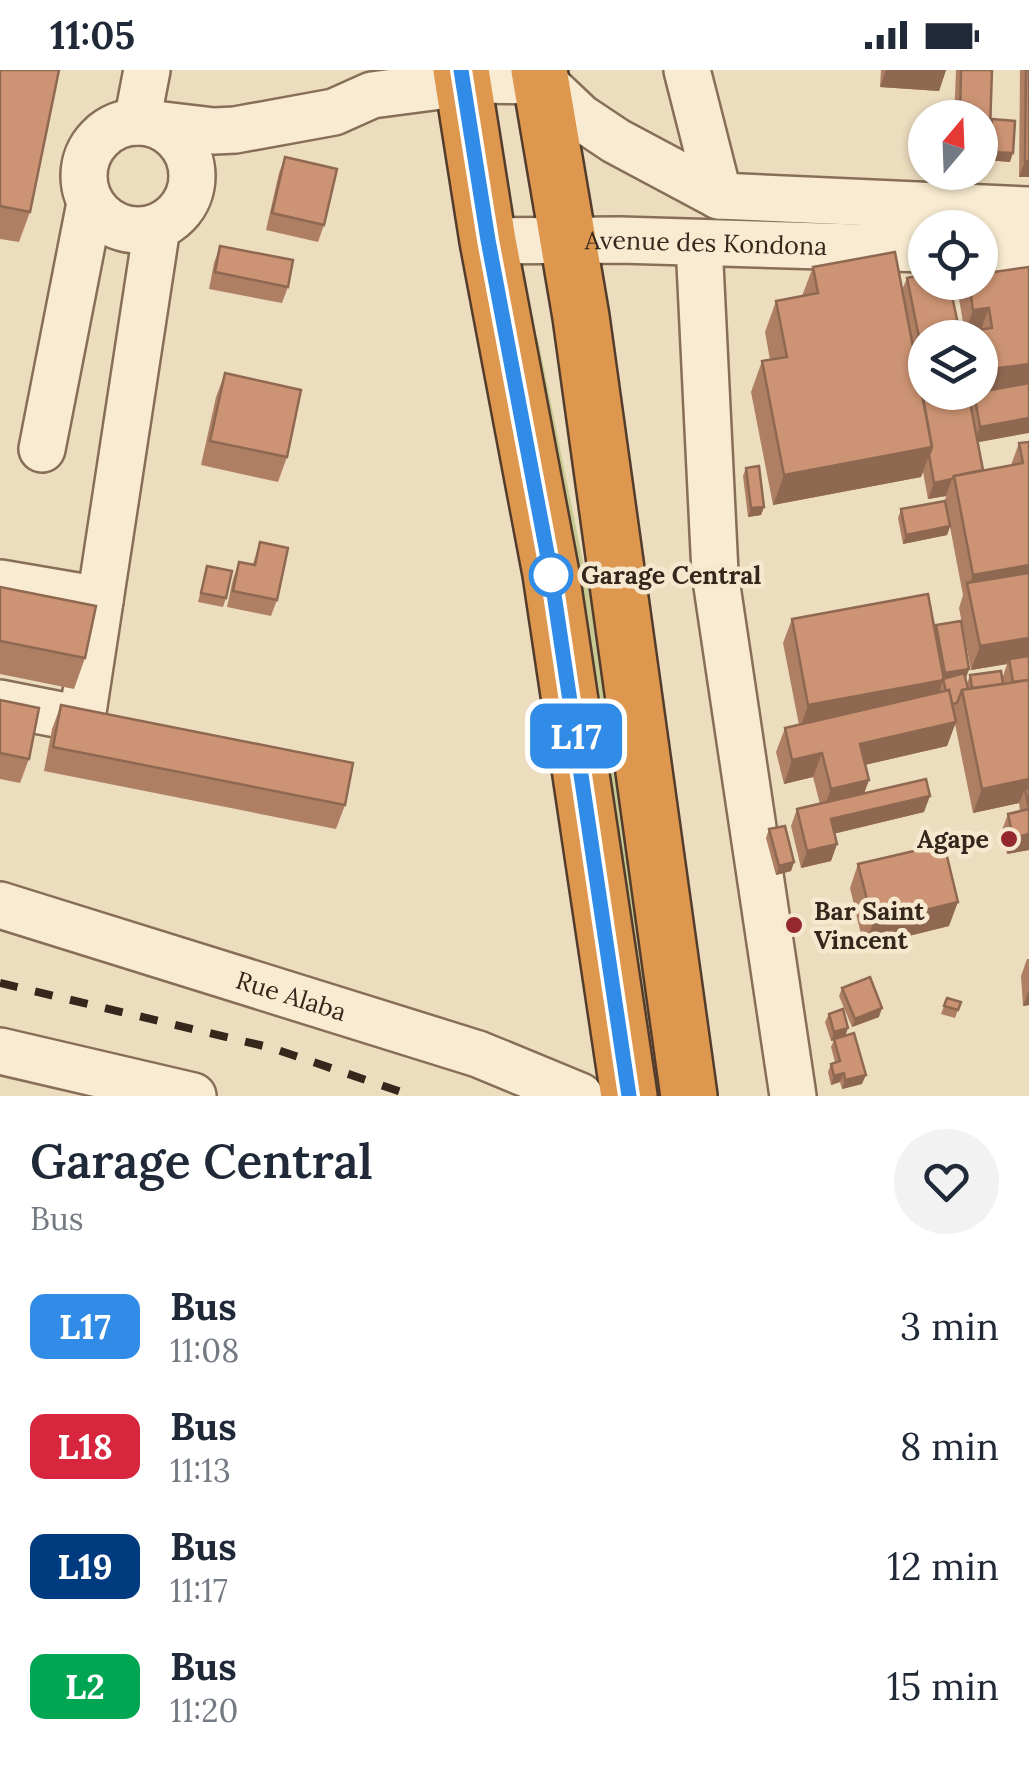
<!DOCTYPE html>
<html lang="fr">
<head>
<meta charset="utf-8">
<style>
  :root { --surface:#fff; --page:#f2f2f3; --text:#1f2937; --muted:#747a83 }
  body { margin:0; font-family:Lora,serif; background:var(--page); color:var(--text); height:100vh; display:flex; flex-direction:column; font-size:38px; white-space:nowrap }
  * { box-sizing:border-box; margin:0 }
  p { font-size:32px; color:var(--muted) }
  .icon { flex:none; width:55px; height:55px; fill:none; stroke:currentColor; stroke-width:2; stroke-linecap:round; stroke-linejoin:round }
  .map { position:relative; height:1026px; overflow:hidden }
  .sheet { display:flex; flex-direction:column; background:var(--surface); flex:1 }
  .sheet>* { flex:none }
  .badge { padding:0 20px; border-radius:15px; font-size:35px; line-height:65px }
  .needle { width:65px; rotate:19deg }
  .fabs { position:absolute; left:908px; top:30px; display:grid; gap:20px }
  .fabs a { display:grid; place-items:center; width:90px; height:90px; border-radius:50%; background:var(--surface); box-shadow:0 2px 8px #0004; font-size:50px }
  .map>.badge { position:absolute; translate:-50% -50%; box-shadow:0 0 0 5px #fff }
  .round { display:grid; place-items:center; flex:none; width:105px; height:105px; border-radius:52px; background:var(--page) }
  .summary { display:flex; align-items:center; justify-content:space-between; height:170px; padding:0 30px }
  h1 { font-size:48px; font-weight:600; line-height:75px }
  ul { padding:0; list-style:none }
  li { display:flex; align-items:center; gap:30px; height:120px; padding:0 30px }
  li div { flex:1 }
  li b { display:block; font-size:38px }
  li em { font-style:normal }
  li .badge { min-width:110px; font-weight:700; text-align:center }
  .status { display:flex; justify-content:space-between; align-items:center; height:70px; padding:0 50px; background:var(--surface); direction:ltr }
  .status svg { height:28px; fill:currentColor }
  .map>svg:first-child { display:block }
</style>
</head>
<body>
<div class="status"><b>11:05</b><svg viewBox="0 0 49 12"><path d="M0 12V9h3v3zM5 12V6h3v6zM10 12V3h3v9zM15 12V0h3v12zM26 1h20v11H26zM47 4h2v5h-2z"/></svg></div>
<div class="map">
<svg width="1029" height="1026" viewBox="0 0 1029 1026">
  <rect width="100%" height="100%" fill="#edddbf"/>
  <polygon fill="#c7cb93" points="533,269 538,269 606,606 661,1026"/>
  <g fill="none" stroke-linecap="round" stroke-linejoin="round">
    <defs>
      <g id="minor">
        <polyline points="687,0 719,126"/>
        <polyline points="137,52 147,0"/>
        <circle cx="138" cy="106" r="54"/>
        <polyline points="155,54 214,61 235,60 334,42 372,25 433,17 463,10 542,11 580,47 616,71 719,126 1029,140"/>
        <path id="s1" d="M 488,171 L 620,170 L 925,179"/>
        <polyline points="699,173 715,503 793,1026"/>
        <polyline points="980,180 1029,182"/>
        <polyline points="42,379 90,133"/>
        <polyline points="0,513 100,530"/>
        <polyline points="0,633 71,647 83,642 157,157"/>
        <path id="s2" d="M 0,835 L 478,984 L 580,1026"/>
        <polyline points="0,981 193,1026"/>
      </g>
      <g id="highway">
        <polyline points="461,0 488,171 551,504 629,1026"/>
        <polyline points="539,0 581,247 689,1026"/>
      </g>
    </defs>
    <use href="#minor" stroke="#866e57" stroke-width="50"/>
    <use href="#highway" stroke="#533c2c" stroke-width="60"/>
    <use href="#minor" stroke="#f8ebd1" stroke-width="45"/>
    <use href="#highway" stroke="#de974e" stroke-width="55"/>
    <polyline stroke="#35271c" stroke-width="8" stroke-dasharray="18 18" stroke-linecap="butt" points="0,913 272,978 413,1026"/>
  </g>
  <g fill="#af7f64">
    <polygon points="0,0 30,142 19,172 0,169"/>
    <polygon points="881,0 946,0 939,21 880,17"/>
    <polygon points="956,0 992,0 991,53 1010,92 987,90 988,64 984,76 980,76 980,48 954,48"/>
    <polygon points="1020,0 1029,0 1029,107 1019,107"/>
    <polygon points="285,87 324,155 318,172 266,160 279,103"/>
    <polygon points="220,176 288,217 282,233 209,219 214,193"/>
    <polygon points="813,197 902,220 907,208 925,268 916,293 923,327 932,325 932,322 968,322 970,333 974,323 980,322 980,268 975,268 977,263 965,264 959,229 966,212 980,212 1029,197 978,373 983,400 1011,395 1019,373 1029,372 1029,780 1007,784 1002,760 1008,744 1020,741 1019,733 973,743 955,654 947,676 865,695 869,710 864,723 924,742 835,763 837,774 831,791 801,798 791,756 797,739 820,734 813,707 784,714 776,682 785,658 799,655 783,573 792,549 934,560 936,555 969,599 965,608 967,614 970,605 1003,606 1007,594 971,600 959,538 963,525 950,457 947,465 903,474 898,448 901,439 948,449 945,430 946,426 928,429 923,402 921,407 773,435 751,322 762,291 770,290 765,262 776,231 802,226"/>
    <polygon points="225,303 287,387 278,412 201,395 216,327"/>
    <polygon points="746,398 764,437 761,445 748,447 743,406"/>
    <polygon points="260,472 277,530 271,546 227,537 233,509 239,492 253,494"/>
    <polygon points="207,496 226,528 223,537 198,532"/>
    <polygon points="0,517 85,588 74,619 0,604"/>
    <polygon points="0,630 29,689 20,713 0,709"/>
    <polygon points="61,635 345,735 336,759 44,701 52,659"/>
    <polygon points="769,759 794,792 791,801 776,805 766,768"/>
    <polygon points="858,794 949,856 864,877 850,818"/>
    <polygon points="1027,889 1029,889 1029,935 1023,936 1021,906"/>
    <polygon points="842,918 879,947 852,957 839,926"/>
    <polygon points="947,928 961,932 955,948 941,944"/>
    <polygon points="829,944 846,966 862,1014 842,1019 840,1012 831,1015 828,1002 831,994 835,992 831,977 834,970 831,971 825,952"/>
  </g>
  <g fill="#8f6851">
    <polygon points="886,0 946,0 939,21 880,17"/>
    <polygon points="980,59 990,60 984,76 980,76"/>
    <polygon points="990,82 1013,83 1010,92 987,90"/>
    <polygon points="1025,91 1029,91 1029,107 1019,107"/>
    <polygon points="989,238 980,262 978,260 977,263 965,264 973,240"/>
    <polygon points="925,276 925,291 915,293 921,277"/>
    <polygon points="1029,294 1029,316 980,322 980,310 984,300"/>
    <polygon points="1029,348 1029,363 974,373 980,357"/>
    <polygon points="932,377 921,407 773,435 784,405"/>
    <polygon points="952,409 946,426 928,429 934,413"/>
    <polygon points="764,437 761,445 748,447 751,438"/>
    <polygon points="950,456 947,465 903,474 906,465"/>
    <polygon points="1029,495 1029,518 968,517 973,505"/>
    <polygon points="1029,568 1029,590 1009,589 1007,594 971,600 980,576"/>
    <polygon points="969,599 966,608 943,611 935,634 800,659 808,635 942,610 945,603"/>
    <polygon points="956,652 947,676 851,698 860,674"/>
    <polygon points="822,683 813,707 784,714 792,690"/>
    <polygon points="1029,709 1029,731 1025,719 1019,733 973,743 982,719"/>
    <polygon points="869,710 860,734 822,743 831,719"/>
    <polygon points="930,726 924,742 825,766 831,749"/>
    <polygon points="1029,764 1029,780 1007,784 1013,768"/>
    <polygon points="837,774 831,791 801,798 807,781"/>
    <polygon points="794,792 791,801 776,805 779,796"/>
    <polygon points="958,832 949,856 864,877 873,853"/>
    <polygon points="1029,920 1029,935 1023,936"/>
    <polygon points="882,938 879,947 852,957 855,949"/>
    <polygon points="848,958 845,967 831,971 834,962"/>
    <polygon points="844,1003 840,1012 831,1015 834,1006"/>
    <polygon points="866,1005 862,1014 842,1019 845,1010"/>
  </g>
  <g fill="#cc9474" stroke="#8f6851" stroke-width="2.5">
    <polygon points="0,0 59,0 30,142 0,136"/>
    <polygon points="961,0 992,0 990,60 980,59 980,48 960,48"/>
    <polygon points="1026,0 1029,0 1029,91 1025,91"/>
    <polygon points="992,49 1015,51 1013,83 990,82"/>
    <polygon points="285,87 337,99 324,155 272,143"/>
    <polygon points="220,176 293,190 288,217 215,202"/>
    <polygon points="895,182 932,377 784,405 762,291 787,287 776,231 818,223 813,197"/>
    <polygon points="1029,197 1029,294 984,300 978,260 992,258 989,238 973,240 969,212 980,212 980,204"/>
    <polygon points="925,204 925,212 949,212 961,268 925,268 925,276 921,277 907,208"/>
    <polygon points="225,303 301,320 287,387 210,371"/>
    <polygon points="1029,313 1029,348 980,357 974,323"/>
    <polygon points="947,322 968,322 983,400 954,406 952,409 934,413 929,385 932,377 923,327"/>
    <polygon points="1029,372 1029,495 973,505 954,406 1023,393 1019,373"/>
    <polygon points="759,396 764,437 751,438 746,398"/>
    <polygon points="945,431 950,456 906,465 901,439"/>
    <polygon points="260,472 288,478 277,530 233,521 239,492 255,495"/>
    <polygon points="207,496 232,501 226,528 201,523"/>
    <polygon points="1029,503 1029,568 980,576 967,513"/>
    <polygon points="0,517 96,536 85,588 0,571"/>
    <polygon points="928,524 944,610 808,635 792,549"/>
    <polygon points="961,551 969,599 945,603 936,555"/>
    <polygon points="1029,586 1029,610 1013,612 1009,589"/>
    <polygon points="1001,601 1003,614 972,618 970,605"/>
    <polygon points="964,603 968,619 962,620 957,633 952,634 949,620 946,621 943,609"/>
    <polygon points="1029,610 1029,709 982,719 962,620"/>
    <polygon points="949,620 956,652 860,674 869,710 831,719 822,683 792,690 785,658"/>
    <polygon points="0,630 39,638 29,689 0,683"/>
    <polygon points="61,635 353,693 345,735 53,677"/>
    <polygon points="926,709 930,726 831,749 837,774 807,781 797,739"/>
    <polygon points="1029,718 1029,764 1013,768 1008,744 1029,739 1025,719"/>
    <polygon points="785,756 794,792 779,796 769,759"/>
    <polygon points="944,774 958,832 873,853 858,794"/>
    <polygon points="870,907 882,938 855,949 842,918"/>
    <polygon points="947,928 961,932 958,940 944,936"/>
    <polygon points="843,939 848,958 834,962 829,944"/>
    <polygon points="854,963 866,1005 845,1010 844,1003 834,1006 831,994 840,991 834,969"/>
  </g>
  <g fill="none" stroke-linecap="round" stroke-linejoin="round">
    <defs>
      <polyline id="line" points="461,0 488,170 551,504 629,1026"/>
    </defs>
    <use href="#line" stroke="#fff" stroke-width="22"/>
    <use href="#line" stroke="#318ce7" stroke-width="15"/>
  </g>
  <circle fill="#fff" stroke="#318ce7" stroke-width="5" cx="551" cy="505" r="20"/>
  <g fill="#94282e" stroke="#f5e8ce" stroke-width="4">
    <circle cx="1009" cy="769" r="10"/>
    <circle cx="794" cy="855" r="10"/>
  </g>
  <g text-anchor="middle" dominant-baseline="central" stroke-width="9" stroke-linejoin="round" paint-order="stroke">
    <g font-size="25" fill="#35271c" stroke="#f5e8ce">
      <text stroke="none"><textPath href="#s1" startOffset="218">Avenue des Kondona</textPath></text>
      <text stroke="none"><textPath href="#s2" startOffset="305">Rue Alaba</textPath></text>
    </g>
    <g font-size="25" font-weight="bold" fill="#35271c" stroke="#f5e8ce" text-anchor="start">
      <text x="581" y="505">Garage Central</text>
    </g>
    <g font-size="25" font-weight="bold" fill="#35271c" stroke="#f5e8ce" text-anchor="end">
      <text x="989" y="769">Agape</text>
      <text x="814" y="841" text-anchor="start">Bar Saint<tspan x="814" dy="29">Vincent</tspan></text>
    </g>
  </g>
</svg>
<div class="fabs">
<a><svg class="needle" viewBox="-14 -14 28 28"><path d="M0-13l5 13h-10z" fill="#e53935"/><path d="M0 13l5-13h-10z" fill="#747a83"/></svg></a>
<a><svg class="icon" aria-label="locate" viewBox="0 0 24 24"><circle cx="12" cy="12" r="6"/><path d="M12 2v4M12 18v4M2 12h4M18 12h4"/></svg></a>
<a><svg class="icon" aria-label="layers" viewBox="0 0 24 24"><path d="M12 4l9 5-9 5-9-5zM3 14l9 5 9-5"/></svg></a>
</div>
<b class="badge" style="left:576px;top:666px;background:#318ce7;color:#fff">L17</b>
</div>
<section class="sheet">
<div class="summary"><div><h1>Garage Central</h1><p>Bus</p></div><a class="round"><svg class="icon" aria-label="heart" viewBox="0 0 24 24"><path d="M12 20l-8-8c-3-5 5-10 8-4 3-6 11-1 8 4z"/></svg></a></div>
<ul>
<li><span class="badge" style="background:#318ce7;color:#fff">L17</span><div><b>Bus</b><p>11:08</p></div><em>3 min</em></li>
<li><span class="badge" style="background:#d7263d;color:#fff">L18</span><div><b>Bus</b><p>11:13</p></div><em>8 min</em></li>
<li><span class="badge" style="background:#003b80;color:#fff">L19</span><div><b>Bus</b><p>11:17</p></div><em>12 min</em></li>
<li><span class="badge" style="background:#00a651;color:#fff">L2</span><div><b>Bus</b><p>11:20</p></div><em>15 min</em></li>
</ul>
</section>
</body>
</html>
